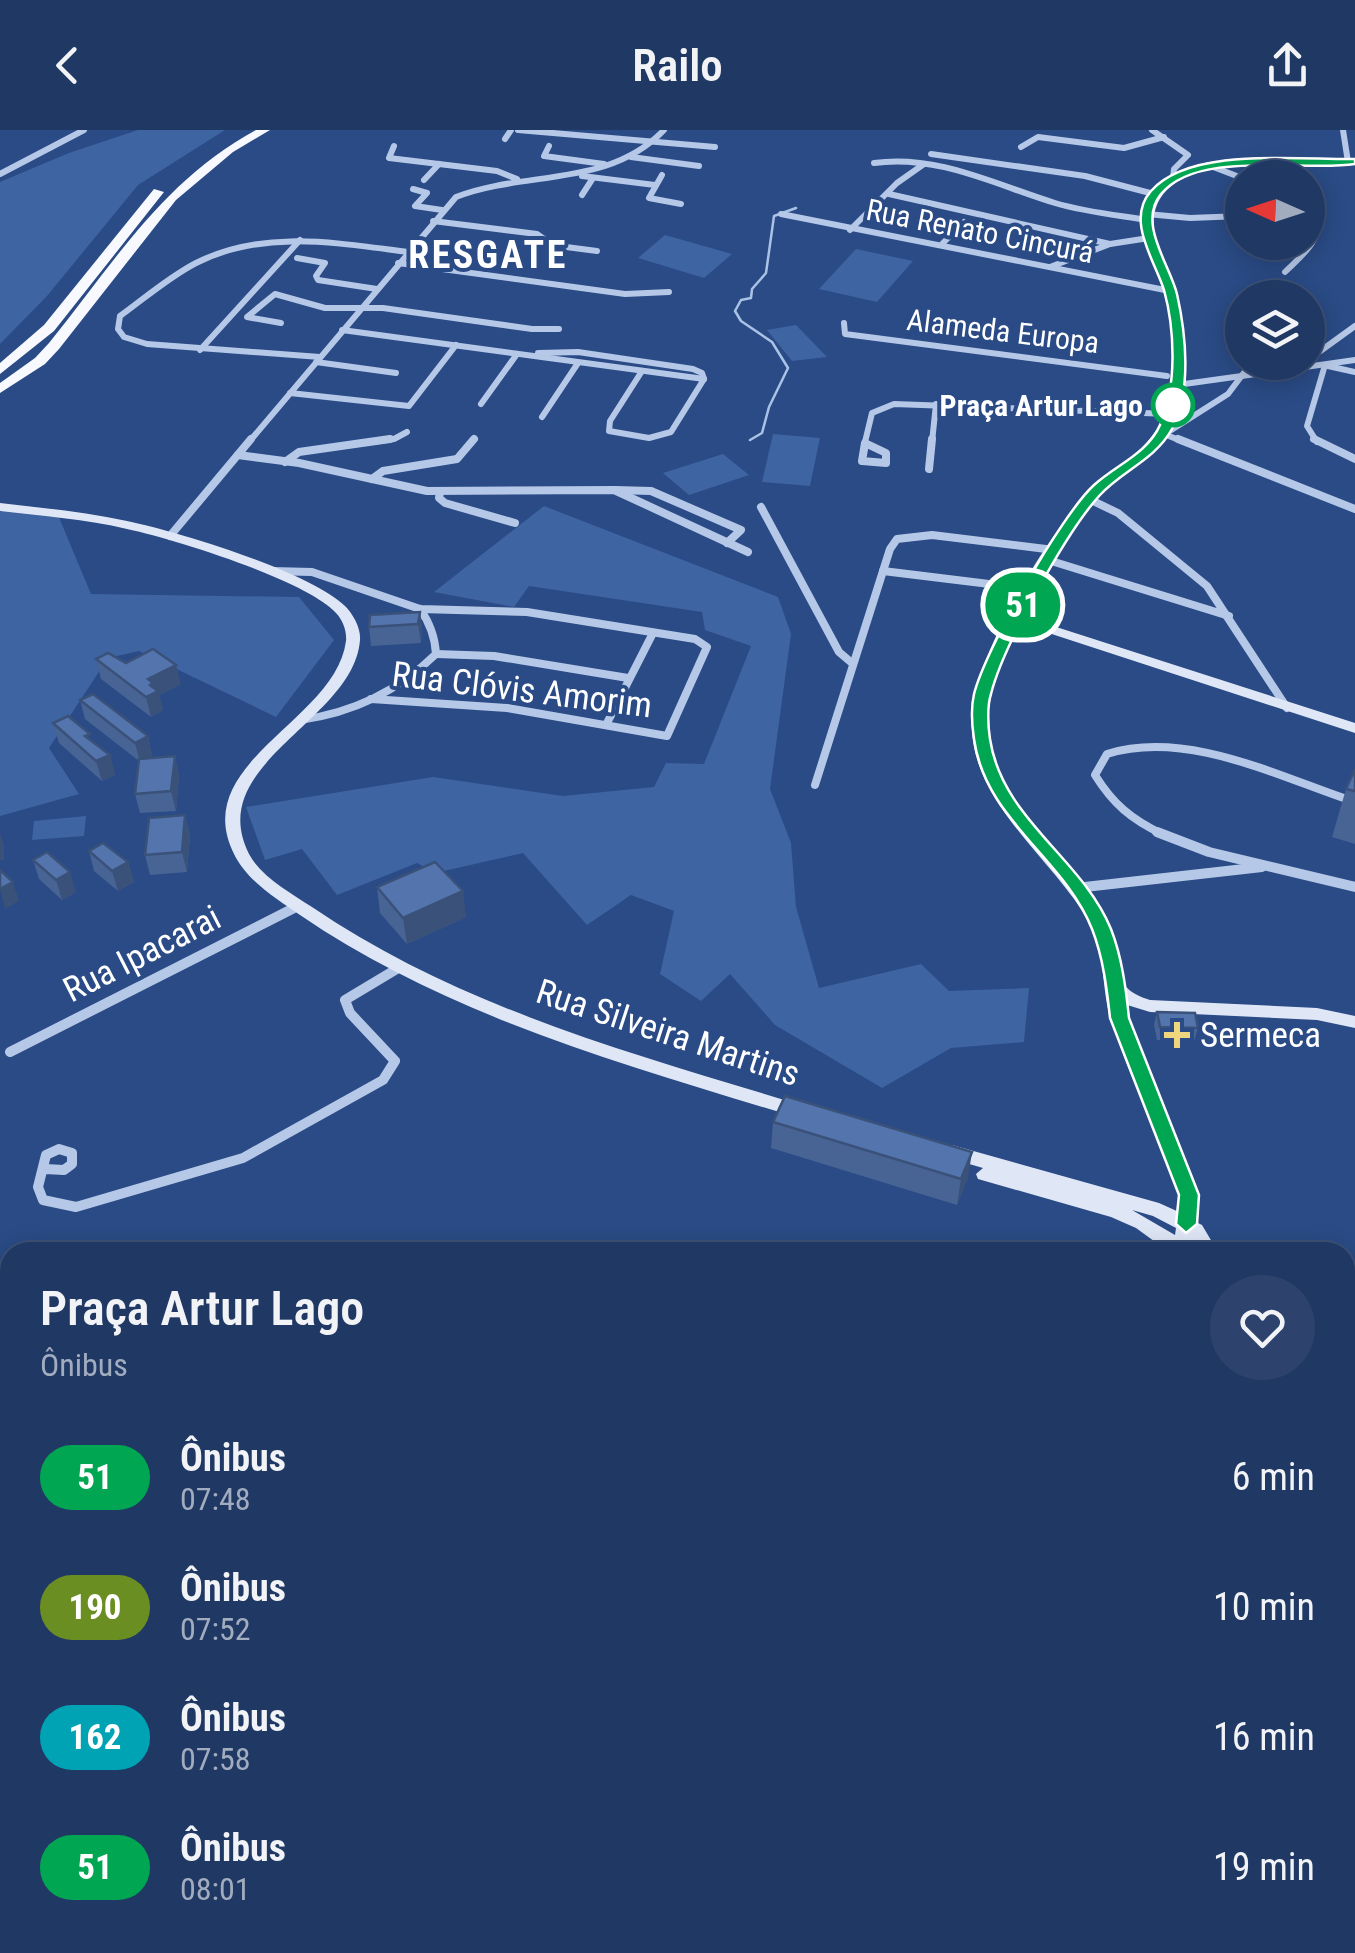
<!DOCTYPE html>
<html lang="pt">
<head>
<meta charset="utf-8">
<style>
  :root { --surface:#203864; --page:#2d436d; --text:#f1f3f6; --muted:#a2acbf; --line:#3d5278 }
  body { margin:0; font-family:"Roboto Condensed",sans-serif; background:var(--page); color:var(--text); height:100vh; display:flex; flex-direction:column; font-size:38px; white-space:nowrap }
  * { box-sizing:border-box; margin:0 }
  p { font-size:32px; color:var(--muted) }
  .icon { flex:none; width:55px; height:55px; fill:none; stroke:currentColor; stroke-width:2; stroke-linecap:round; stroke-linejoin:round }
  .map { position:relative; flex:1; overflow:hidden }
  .panel { position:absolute; left:0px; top:1112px; width:1355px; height:712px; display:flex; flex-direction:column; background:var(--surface); border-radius:30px 30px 0 0; box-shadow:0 5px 25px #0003,0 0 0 2px var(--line) }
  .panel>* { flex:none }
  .badge { padding:0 20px; border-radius:32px; font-size:35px; line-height:65px }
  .needle { width:65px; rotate:273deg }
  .tools { position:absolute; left:1225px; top:30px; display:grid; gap:20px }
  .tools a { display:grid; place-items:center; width:100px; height:100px; border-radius:50%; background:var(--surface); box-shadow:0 5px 25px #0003,0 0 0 2px var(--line); font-size:50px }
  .map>.badge { position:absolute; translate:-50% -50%; box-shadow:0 0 0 5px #fff }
  .round { display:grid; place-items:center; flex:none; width:105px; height:105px; border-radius:52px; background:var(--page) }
  .summary { display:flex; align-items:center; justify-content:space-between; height:170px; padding:0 40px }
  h1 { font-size:48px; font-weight:600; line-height:75px }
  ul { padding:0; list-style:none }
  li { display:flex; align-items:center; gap:30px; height:130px; padding:0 40px }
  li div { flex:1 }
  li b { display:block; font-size:38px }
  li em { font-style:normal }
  li .badge { min-width:110px; font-weight:700; text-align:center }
  header { display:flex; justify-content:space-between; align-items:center; height:130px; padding:0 40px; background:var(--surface); font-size:45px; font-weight:600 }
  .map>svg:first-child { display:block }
</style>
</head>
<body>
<header><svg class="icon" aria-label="back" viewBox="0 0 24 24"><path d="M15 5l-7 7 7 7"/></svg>Railo<svg class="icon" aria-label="share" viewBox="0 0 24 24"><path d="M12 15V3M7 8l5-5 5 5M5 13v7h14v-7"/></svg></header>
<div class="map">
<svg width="1355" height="1823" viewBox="0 0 1355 1823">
  <rect width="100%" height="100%" fill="#2a4b86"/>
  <g fill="#3f64a2">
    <polygon points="138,0 225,0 138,55 47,166 0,214 0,52 69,23"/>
    <polygon points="665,105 732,124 704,148 638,128"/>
    <polygon points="856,119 913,131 877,172 819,159"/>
    <polygon points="796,195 827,227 792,231 767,200"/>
    <polygon points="773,304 820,308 810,356 762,352"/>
    <polygon points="723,324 749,345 689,365 663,343"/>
    <polygon points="544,376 778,467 791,504 770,659 791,713 796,777 819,858 921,834 949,861 1029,858 1024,912 951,918 882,958 775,895 730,844 701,871 660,844 674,781 631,765 587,795 523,723 435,743 417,733 337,765 302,719 265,730 246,677 433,647 563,666 654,657 666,633 704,634 751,516 705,500 702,482 529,456 514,477 434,462"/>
    <polygon points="7,379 58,385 91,464 299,467 334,510 276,587 139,521 108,528 49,618 79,664 0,686 0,382"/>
    <polygon points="86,686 84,706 32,710 34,691"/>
    <polygon points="1345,1804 1355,1806 1355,1823 1184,1823 1182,1815 1345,1815"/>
  </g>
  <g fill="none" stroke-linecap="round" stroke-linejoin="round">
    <polyline stroke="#abc2e7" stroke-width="2.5" points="750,310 762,303 769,277 788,238 772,212 741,191 735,181 741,170 751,168 752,159 766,143 774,86 796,78"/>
    <g stroke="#b6c8e7" stroke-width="6">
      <polyline points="518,0 715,17"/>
      <polyline points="1152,0 1188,25 1174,39 1173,48"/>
      <polyline points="1343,0 1348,32"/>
      <polyline points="505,9 511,0"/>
      <polyline points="394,16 389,28 497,41 517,49"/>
      <polyline points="549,16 544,26 604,34"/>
      <polyline points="1021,17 1038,7 1124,18 1164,7"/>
      <polyline points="931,24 1085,46 1154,64"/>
      <polyline points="631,27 699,36"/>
      <path d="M 874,33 C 937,24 996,55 1055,73 C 1085,82 1116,85 1147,90"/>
      <polyline points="1208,35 1242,48"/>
      <polyline points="0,44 84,0"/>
      <polyline points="662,45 649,68 681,74"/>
      <polyline points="582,46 655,55"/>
      <polyline points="424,50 439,34"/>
      <polyline points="413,59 427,63 415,76 442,80"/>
      <polyline points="889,64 1110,114"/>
      <polyline points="582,65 593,48"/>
      <polyline points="781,84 1170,161"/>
      <polyline points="1147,84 1190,88 1242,86"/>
      <polyline points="433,91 537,104 544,109 543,114 597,121"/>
      <polyline points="850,100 897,53 924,34"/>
      <polyline points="942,114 964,92"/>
      <polyline points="297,128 325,133 316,146 318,150 377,159"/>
      <polyline points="398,133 625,164 669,162"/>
      <polyline points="1050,137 1110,114 1149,108"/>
      <path d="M 1285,142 C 1302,125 1322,111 1318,85 L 1308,76"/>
      <polyline points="1278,168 1279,154"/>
      <polyline points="281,193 247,187 275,164 325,178 383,178 532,199 559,199"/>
      <polyline points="844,193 845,204 1167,246"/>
      <polyline points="342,200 704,249"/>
      <polyline points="200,220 300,110"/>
      <polyline points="538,223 578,222 693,239 702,243 704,249"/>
      <path d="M 320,227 L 147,214 L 124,207 L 118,199 L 120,186 C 145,168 169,147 196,133 C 263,99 337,113 408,122"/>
      <polyline points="1308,230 1355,196"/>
      <polyline points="316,232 396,243"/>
      <polyline points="1328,236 1355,242"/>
      <polyline points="642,241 610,291 609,301 649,308 671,302 704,249"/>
      <polyline points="1177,255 1355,230"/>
      <polyline points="290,263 409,276 456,215"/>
      <polyline points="481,274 517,224"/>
      <polyline points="542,287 578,233"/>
      <polyline points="1164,304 1184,312"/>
      <polyline points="1165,304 1228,264 1252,232"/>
      <path d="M 249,312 L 456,67 C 526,40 609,58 664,0"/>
      <polyline points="372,312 394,309 407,302"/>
      <polyline points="471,312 474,309"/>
      <polyline points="865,312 872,283 894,274 1171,284"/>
      <polyline points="932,312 936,274"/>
      <polyline points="1317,312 1307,296 1325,235"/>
    </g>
    <g stroke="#b6c8e7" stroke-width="8">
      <polyline points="1178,309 1355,379"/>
      <polyline points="1314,309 1355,329"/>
      <polygon points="865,313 886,323 886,333 862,331"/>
      <polyline points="238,325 299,333 427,361 614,360 748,422"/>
      <polyline points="285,332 299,322 390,309"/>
      <polyline points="929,339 932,309"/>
      <polyline points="372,349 383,341 457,329 474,309"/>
      <polyline points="615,360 651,361 741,400 727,413"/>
      <polyline points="440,362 439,368 445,373 515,393"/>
      <polyline points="1089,369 1118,383 1207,456 1287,578"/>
      <polyline points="761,377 839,522 852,533"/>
      <polyline points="170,406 251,309"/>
      <polyline points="1048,430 1229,486"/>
      <polyline points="272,441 312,442 420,479 527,482 695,509 707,517 667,606 507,578 371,569"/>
      <polyline points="883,441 1030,459"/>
      <polyline points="436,524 494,526 628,548"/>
      <path d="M 300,590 C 353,583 398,561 436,524 C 435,507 430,493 420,479"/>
      <polyline points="606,595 653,503"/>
      <polyline points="815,655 890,419 897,409 932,405 1054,420"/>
      <path d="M 1162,704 C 1131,689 1113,674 1095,645 L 1107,624 C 1187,599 1279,647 1355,672"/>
    </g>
    <g stroke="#b6c8e7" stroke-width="10">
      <polyline points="1157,702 1209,722 1355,757"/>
      <polyline points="1076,758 1262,737"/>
      <polyline points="10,922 298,776"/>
      <polyline points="45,1039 64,1040 72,1034 72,1023 59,1019 46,1025 38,1057 43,1070 76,1077 243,1028 383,950 395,931 350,883 345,870 400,837"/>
    </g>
    <g stroke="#b6c8e7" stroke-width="12">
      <polyline points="892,1823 895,1815"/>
      <polyline points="1083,1823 1086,1815"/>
    </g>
    <g fill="#dfe7f7" fill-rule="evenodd">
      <path d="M 1258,27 L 1355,29 L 1355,35 C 1297,33 1132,14 1156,112 C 1160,127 1168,141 1174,155 C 1184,183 1186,215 1184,245 C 1182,262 1180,281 1172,297 C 1156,328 1124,341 1100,364 C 1067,398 1042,443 1022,486 L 1355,593 L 1355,603 L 1018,493 C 999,533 982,574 990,619 C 1001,680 1062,720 1093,771 C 1101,784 1109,797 1114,812 C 1124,843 1112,858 1150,870 L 1317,878 L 1355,886 L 1355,898 L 1317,890 L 1150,882 L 1124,874 L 1146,935 L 1194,1050 L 1199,1071 L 1196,1092 L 1202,1095 L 1218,1122 L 1198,1122 L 1194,1116 L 1195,1122 L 1169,1122 L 1136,1098 L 1111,1087 L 978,1049 L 976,1044 L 983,1038 L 945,1027 L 943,1022 L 945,1017 L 952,1015 L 1159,1073 L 1179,1082 C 1181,1054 1166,1029 1155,1003 C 1140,966 1124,929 1111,890 C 1101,859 1106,824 1090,794 C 1054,728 967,671 972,588 C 975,525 1042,414 1084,367 C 1117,330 1159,322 1169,266 C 1174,236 1175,205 1168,175 C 1164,153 1150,133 1145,111 C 1130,39 1206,32 1258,27 ZM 1132,1080 L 1153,1086 L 1176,1098 L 1175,1105 Z"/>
      <path d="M 0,373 C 43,378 86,382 127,391 C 179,402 308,441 345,476 C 353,484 361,498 360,510 C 354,591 203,633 249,724 C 261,747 291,763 312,777 C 462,879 637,925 808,977 L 811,982 L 808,987 L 802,989 C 629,936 451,888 300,785 C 276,768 247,751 234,724 C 188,632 336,591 346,511 C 347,502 343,490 336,483 C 306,450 174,409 127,399 C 86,389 42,386 0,381 Z"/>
      <polygon points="1355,1202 1355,1267 1348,1264 1345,1258 1345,1210 1348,1204"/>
      <polygon points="1345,1703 1355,1705 1355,1729 1345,1727"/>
      <polygon points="1345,1768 1355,1770 1355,1794 1345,1792"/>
      <polygon points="1152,1815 1178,1815 1179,1823 1153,1823"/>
    </g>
    <g fill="#f7f9fe" fill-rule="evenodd">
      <path d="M 256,0 L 270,0 L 233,22 L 176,70 L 59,219 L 45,234 L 0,263 L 0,253 L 35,228 L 49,213 C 114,133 162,51 256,0 Z"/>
      <polygon points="154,59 164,62 54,201 0,244 0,233 44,195"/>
    </g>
    <g fill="#fff" fill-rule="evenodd">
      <polygon points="0,1465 10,1469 10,1545 0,1541"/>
      <polygon points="0,1579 10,1583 10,1623 0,1619"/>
      <polygon points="165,1815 202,1815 205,1823 168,1823"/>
      <polygon points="234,1815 272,1815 275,1823 237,1823"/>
    </g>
    <g stroke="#fff" stroke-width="5" stroke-dasharray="22 10" stroke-linecap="butt">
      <polyline points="0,1777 10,1788"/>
      <polyline points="17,1815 24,1823"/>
      <polyline points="38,1815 46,1823"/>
    </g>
  </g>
  <g fill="#476495">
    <polygon points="420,482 422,501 421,513 371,516 369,497"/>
    <polygon points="96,529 126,533 181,554 159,565 163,580 151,587 101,549"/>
    <polygon points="80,570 148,606 152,626 147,628 175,626 179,646 176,681 140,683 135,664 139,631 85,589"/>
    <polygon points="53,593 91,610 110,625 115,645 102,651 59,613"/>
    <polygon points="1355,639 1355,714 1332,707 1346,659"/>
    <polygon points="185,685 190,705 187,742 150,745 145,725"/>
    <polygon points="89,721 128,732 134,752 118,761 94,741"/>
    <polygon points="33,730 76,762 62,770 39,749"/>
    <polygon points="377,757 466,787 407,814 380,783"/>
    <polygon points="1157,882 1198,898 1194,911 1157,910 1154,895"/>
    <polygon points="773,992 968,1048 957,1075 771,1018"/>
    <polygon points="1345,1280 1355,1280 1355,1400 1345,1422"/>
    <polygon points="1355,1496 1355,1644 1345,1643 1345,1517"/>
  </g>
  <g fill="#3a5179">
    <polygon points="420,482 422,501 421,513 418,494"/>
    <polygon points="176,535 181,554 159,565 163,580 151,587 146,567 148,549"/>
    <polygon points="148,606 152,626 140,632 135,613"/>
    <polygon points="110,625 115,645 102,651 96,631"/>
    <polygon points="175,626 179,646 176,681 171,661"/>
    <polygon points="185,685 190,705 187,742 182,722"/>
    <polygon points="0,703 4,715 4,730 0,730"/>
    <polygon points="128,732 134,752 118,761 112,741"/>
    <polygon points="70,742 76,762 62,770 56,750"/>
    <polygon points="13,752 19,771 5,779 0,759"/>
    <polygon points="463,761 466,787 407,814 403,788"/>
    <polygon points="972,1022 968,1048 957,1075 961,1049"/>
  </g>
  <g fill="#5374ad" stroke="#3a5179" stroke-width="2.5">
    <polygon points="420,482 418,494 369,497 370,485"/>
    <polygon points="153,519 176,535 148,549 153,553 150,555 158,561 146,567 96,529 108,523 126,533"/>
    <polygon points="93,564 148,606 135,613 80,570"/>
    <polygon points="68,586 90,604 85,606 110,625 96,631 53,593"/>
    <polygon points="175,626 171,661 135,664 139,629"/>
    <polygon points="1355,639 1355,661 1346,659"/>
    <polygon points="185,685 182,722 145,725 149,688"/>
    <polygon points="103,713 128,732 112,741 89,721"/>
    <polygon points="47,722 70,742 56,750 33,730"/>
    <polygon points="435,732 463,761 403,788 377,757"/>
    <polygon points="0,740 13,752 0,759"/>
    <polygon points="1157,882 1195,883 1198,898 1160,897"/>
    <polygon points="785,966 972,1022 961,1049 773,992"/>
    <rect x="1345" y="1280" width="10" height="39"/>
  </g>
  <path fill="#00a651" stroke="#fff" stroke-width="2.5" d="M 1355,29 L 1355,34 C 1306,42 1198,19 1161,64 C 1137,93 1170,135 1177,164 C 1186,204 1192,261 1172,299 C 1155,330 1123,340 1100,365 C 1067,401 1003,516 991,564 C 987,576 988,596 990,609 C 1002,689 1082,728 1111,799 C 1122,827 1126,859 1129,888 L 1199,1065 L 1197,1094 L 1186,1103 L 1176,1094 L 1179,1065 L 1110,888 C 1107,859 1103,827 1092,799 C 1064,728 985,690 974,609 C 972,596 971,577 974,564 C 985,520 1061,385 1094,355 C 1116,335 1148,323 1160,295 C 1177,257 1175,200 1164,160 C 1155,131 1125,90 1151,61 C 1190,16 1300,30 1355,29 Z"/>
  <circle fill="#fff" stroke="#00a651" stroke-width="5" cx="1173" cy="275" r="20"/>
  <path fill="#edd67d" stroke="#2a4b86" stroke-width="4" d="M1172 890h10v10h10v10h-10v10h-10v-10h-10v-10h10z"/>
  <g text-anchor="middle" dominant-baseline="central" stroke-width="8" stroke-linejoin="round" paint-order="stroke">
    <g font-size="30" fill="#fff" stroke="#2a4b86">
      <text transform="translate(980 101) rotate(11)">Rua Renato Cincurá</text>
      <text transform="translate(1003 201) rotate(7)">Alameda Europa</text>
    </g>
    <g font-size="30" font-weight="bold" fill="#fff" stroke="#2a4b86" text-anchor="end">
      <text x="1143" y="275">Praça Artur Lago</text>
    </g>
    <g font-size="35" fill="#fff" stroke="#2a4b86">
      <text transform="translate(522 560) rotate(7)">Rua Clóvis Amorim</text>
      <text transform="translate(142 824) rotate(-27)">Rua Ipacarai</text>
      <text transform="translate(668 903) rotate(18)">Rua Silveira Martins</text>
    </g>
    <g font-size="35" fill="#fff" stroke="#2a4b86" text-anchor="start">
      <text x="1200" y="905">Sermeca</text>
    </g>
    <g font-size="38" font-weight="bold" letter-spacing="2.5" fill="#fff" stroke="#2a4b86">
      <text x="488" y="125">RESGATE</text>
    </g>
  </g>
</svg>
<div class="tools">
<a><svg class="needle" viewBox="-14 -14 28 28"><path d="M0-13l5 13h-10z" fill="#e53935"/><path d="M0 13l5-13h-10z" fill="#a2acbf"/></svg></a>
<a><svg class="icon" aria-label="layers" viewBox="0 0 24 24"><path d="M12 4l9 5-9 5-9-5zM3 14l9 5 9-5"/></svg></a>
</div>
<b class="badge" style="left:1023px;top:475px;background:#00a651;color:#fff">51</b>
<section class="panel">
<div class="summary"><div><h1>Praça Artur Lago</h1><p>Ônibus</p></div><a class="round"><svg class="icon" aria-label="heart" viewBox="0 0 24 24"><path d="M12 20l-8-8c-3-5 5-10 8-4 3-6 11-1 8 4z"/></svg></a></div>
<ul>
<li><span class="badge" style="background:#00a651;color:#fff">51</span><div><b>Ônibus</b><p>07:48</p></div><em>6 min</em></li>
<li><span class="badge" style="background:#6b8e23;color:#fff">190</span><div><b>Ônibus</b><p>07:52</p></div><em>10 min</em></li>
<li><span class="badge" style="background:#00a3b4;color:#fff">162</span><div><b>Ônibus</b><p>07:58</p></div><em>16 min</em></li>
<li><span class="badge" style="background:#00a651;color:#fff">51</span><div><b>Ônibus</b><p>08:01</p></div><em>19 min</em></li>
</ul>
</section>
</div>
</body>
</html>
